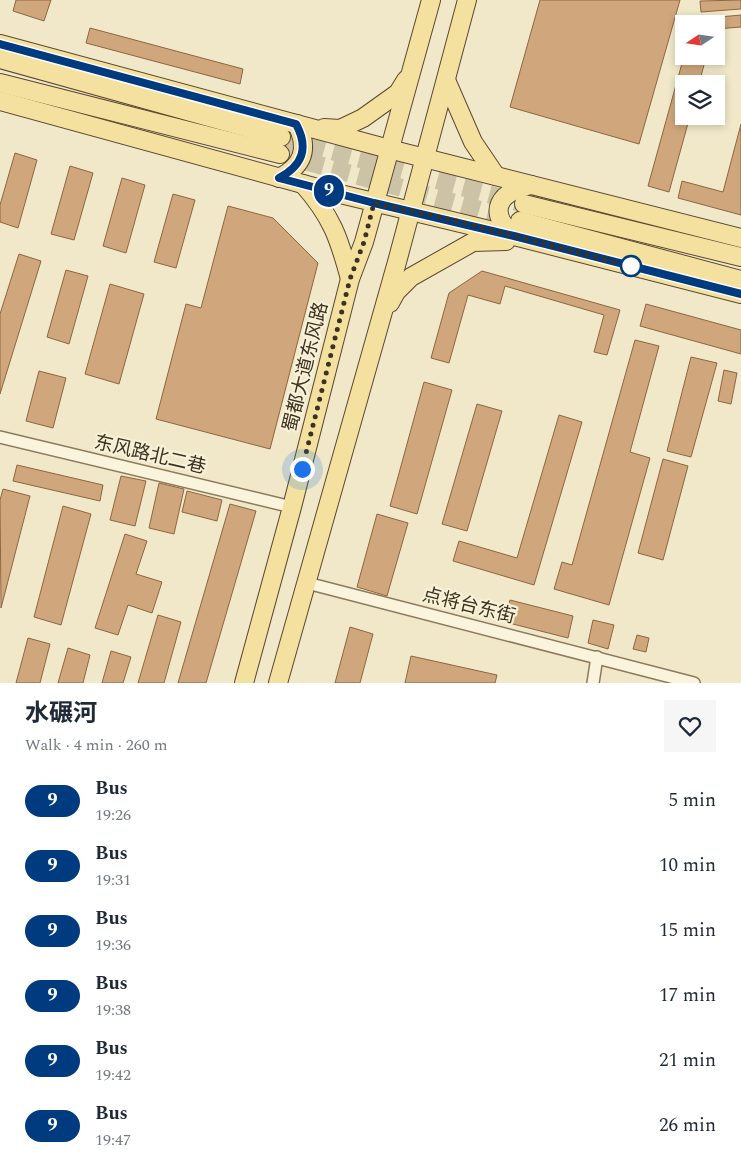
<!DOCTYPE html>
<html lang="en">
<head>
<meta charset="utf-8">
<style>
  :root { --surface:#fff; --page:#f6f6f7; --text:#1f2937; --muted:#747a83 }
  body { margin:0; font-family:Spectral,"Noto Sans SC",serif; background:var(--page); color:var(--text); height:100vh; display:flex; flex-direction:column; font-size:19px; white-space:nowrap }
  * { box-sizing:border-box; margin:0 }
  p { font-size:16px; color:var(--muted) }
  .icon { flex:none; width:28px; height:28px; fill:none; stroke:currentColor; stroke-width:2; stroke-linecap:round; stroke-linejoin:round }
  .map { position:relative; height:683px; overflow:hidden }
  .details { display:flex; flex-direction:column; background:var(--surface); flex:1 }
  .details>* { flex:none }
  .badge { padding:0 10px; border-radius:16px; font-size:18px; line-height:32px }
  .needle { width:32px; rotate:257deg }
  .tools { position:absolute; left:675px; top:15px; display:grid; gap:10px }
  .tools a { display:grid; place-items:center; width:50px; height:50px; border-radius:0px; background:var(--surface); box-shadow:0 2px 8px #0003; font-size:25px }
  .you { position:absolute; width:25px; height:25px; margin:-12px; border:4px solid #fff; border-radius:50%; background:#1a73e8; box-shadow:0 0 0 8px #1a73e833 }
  .map>.badge { position:absolute; translate:-50% -50%; box-shadow:0 0 0 2px #fff }
  .round { display:grid; place-items:center; flex:none; width:52px; height:52px; border-radius:0px; background:var(--page) }
  .overview { display:flex; align-items:center; justify-content:space-between; height:85px; padding:0 25px }
  h1 { font-size:24px; font-weight:700; line-height:38px }
  ul { padding:0; list-style:none }
  li { display:flex; align-items:center; gap:15px; height:65px; padding:0 25px }
  li div { flex:1 }
  li b { display:block; font-size:19px }
  li em { font-style:normal }
  li .badge { min-width:55px; font-weight:700; text-align:center }
  .map>svg:first-child { display:block }
</style>
</head>
<body>
<div class="map">
<svg width="741" height="683" viewBox="0 0 741 683">
  <rect width="100%" height="100%" fill="#f0e8c8"/>
  <g fill="#d0a67c" stroke="#8d6640">
    <polygon points="16,0 51,0 44,21 13,11"/>
    <polygon points="540,0 680,0 639,144 510,107"/>
    <polygon points="741,0 741,9 701,12 700,1"/>
    <polygon points="741,15 741,27 716,29 716,24 698,24 698,19"/>
    <polygon points="90,28 243,69 240,84 86,43"/>
    <polygon points="684,56 705,61 699,84 684,84 684,116 690,116 669,192 648,186"/>
    <polygon points="741,124 741,215 678,198 682,181 723,192"/>
    <polygon points="15,153 37,160 18,228 0,222 0,205"/>
    <polygon points="70,166 93,173 74,240 51,234"/>
    <polygon points="122,178 145,185 126,253 103,246"/>
    <polygon points="173,194 195,200 176,268 154,262"/>
    <polygon points="228,206 273,218 318,263 270,449 156,419 186,304 201,308"/>
    <polygon points="19,254 41,261 0,394 0,314"/>
    <polygon points="66,270 88,276 69,344 47,337"/>
    <polygon points="482,271 620,310 607,355 594,352 604,315 505,286 500,304 468,295 449,363 431,358 449,293"/>
    <polygon points="110,284 144,294 119,384 85,374"/>
    <polygon points="646,304 741,330 741,354 640,326"/>
    <polygon points="635,340 659,346 630,452 650,458 609,605 554,589 562,562 572,565"/>
    <polygon points="691,357 717,363 691,457 667,451"/>
    <polygon points="724,370 737,373 731,404 718,401"/>
    <polygon points="39,371 66,378 53,428 26,421"/>
    <polygon points="424,382 452,390 417,514 390,506"/>
    <polygon points="477,404 502,411 467,531 442,524"/>
    <polygon points="559,415 582,422 534,585 453,561 459,541 517,558"/>
    <polygon points="663,459 688,466 663,560 638,553"/>
    <polygon points="17,465 103,485 100,501 13,481"/>
    <polygon points="121,476 146,481 135,526 110,520"/>
    <polygon points="159,483 184,489 174,534 149,528"/>
    <polygon points="3,489 30,496 1,608 0,500"/>
    <polygon points="187,491 222,500 217,521 182,512"/>
    <polygon points="230,504 256,511 206,683 178,683"/>
    <polygon points="63,506 91,514 61,625 34,617"/>
    <polygon points="377,514 408,523 387,596 357,587"/>
    <polygon points="125,534 147,541 136,574 162,582 152,613 128,605 118,635 95,628"/>
    <polygon points="510,600 573,616 568,638 505,622"/>
    <polygon points="158,615 181,622 164,683 138,683"/>
    <polygon points="593,620 614,625 608,649 588,643"/>
    <polygon points="350,627 373,634 360,683 335,683"/>
    <polygon points="637,635 649,638 646,652 633,649"/>
    <polygon points="28,638 50,644 40,683 16,683"/>
    <polygon points="68,648 90,655 83,683 58,683"/>
    <polygon points="111,651 131,657 123,683 102,683"/>
    <polygon points="411,656 497,675 495,683 405,683"/>
  </g>
  <g fill="none" stroke-linecap="round" stroke-linejoin="round">
    <g stroke="#ccc3a6" stroke-width="18" stroke-dasharray="18 9" stroke-linecap="butt">
      <polyline points="281,137 524,204"/>
      <polyline points="280,154 520,221"/>
    </g>
    <defs>
      <g id="minor">
        <polyline points="0,437 292,507"/>
        <polyline points="307,583 694,683"/>
        <polyline points="593,683 597,657"/>
      </g>
      <g id="primary">
        <polyline points="0,44 389,149 741,238"/>
        <polyline points="0,59 281,137"/>
        <polyline points="446,80 473,142 496,176"/>
        <polyline points="0,83 280,154"/>
        <polyline points="0,101 332,192 514,236 741,294"/>
        <polyline points="324,128 340,129 363,118 398,93 406,80"/>
        <path d="M 279,178 C 303,166 309,149 297,124"/>
        <path d="M 303,184 C 332,217 339,238 350,279"/>
        <polyline points="524,204 741,257"/>
        <polyline points="520,221 741,280"/>
        <path d="M 514,236 C 486,211 499,192 531,185"/>
        <polyline points="390,303 396,292 411,277 473,242 506,241"/>
        <polyline points="244,683 292,507 350,279 364,242 431,0"/>
        <polyline points="278,683 397,262 467,0"/>
      </g>
    </defs>
    <use href="#minor" stroke="#8d7a5c" stroke-width="14"/>
    <use href="#primary" stroke="#5b4830" stroke-width="20"/>
    <use href="#minor" stroke="#faf4dc" stroke-width="11"/>
    <use href="#primary" stroke="#f4e19f" stroke-width="18"/>
  </g>
  <g fill="none" stroke-linecap="round" stroke-linejoin="round">
    <defs>
      <path id="line" d="M 0,44 L 296,124 C 309,148 303,165 279,178 L 374,203 L 514,236 L 741,294"/>
    </defs>
    <use href="#line" stroke="#fff" stroke-width="11"/>
    <use href="#line" stroke="#003b80" stroke-width="8"/>
    <polyline stroke="#3d3120" stroke-width="5" stroke-dasharray="0 9" points="302,469 350,279 364,242 374,203 452,220 631,266"/>
  </g>
  <circle fill="#fff" stroke="#003b80" stroke-width="2.5" cx="631" cy="266" r="10"/>
  <g text-anchor="middle" dominant-baseline="central" stroke-width="4.5" stroke-linejoin="round" paint-order="stroke">
    <g font-size="19" fill="#3d3120" stroke="#f7f1d8">
      <text transform="translate(306 367) rotate(-76)">蜀都大道东风路</text>
      <text transform="translate(150 455) rotate(13)">东风路北二巷</text>
      <text transform="translate(469 606) rotate(14)">点将台东街</text>
    </g>
  </g>
</svg>
<div class="tools">
<a><svg class="needle" viewBox="-14 -14 28 28"><path d="M0-13l5 13h-10z" fill="#e53935"/><path d="M0 13l5-13h-10z" fill="#747a83"/></svg></a>
<a><svg class="icon" aria-label="layers" viewBox="0 0 24 24"><path d="M12 4l9 5-9 5-9-5zM3 14l9 5 9-5"/></svg></a>
</div>
<div class="you" style="left:302px;top:469px"></div>
<b class="badge" style="left:329px;top:191px;background:#003b80;color:#fff">9</b>
</div>
<section class="details">
<div class="overview"><div><h1>水碾河</h1><p>Walk · 4 min · 260 m</p></div><a class="round"><svg class="icon" aria-label="heart" viewBox="0 0 24 24"><path d="M12 20l-8-8c-3-5 5-10 8-4 3-6 11-1 8 4z"/></svg></a></div>
<ul>
<li><span class="badge" style="background:#003b80;color:#fff">9</span><div><b>Bus</b><p>19:26</p></div><em>5 min</em></li>
<li><span class="badge" style="background:#003b80;color:#fff">9</span><div><b>Bus</b><p>19:31</p></div><em>10 min</em></li>
<li><span class="badge" style="background:#003b80;color:#fff">9</span><div><b>Bus</b><p>19:36</p></div><em>15 min</em></li>
<li><span class="badge" style="background:#003b80;color:#fff">9</span><div><b>Bus</b><p>19:38</p></div><em>17 min</em></li>
<li><span class="badge" style="background:#003b80;color:#fff">9</span><div><b>Bus</b><p>19:42</p></div><em>21 min</em></li>
<li><span class="badge" style="background:#003b80;color:#fff">9</span><div><b>Bus</b><p>19:47</p></div><em>26 min</em></li>
</ul>
</section>
</body>
</html>
